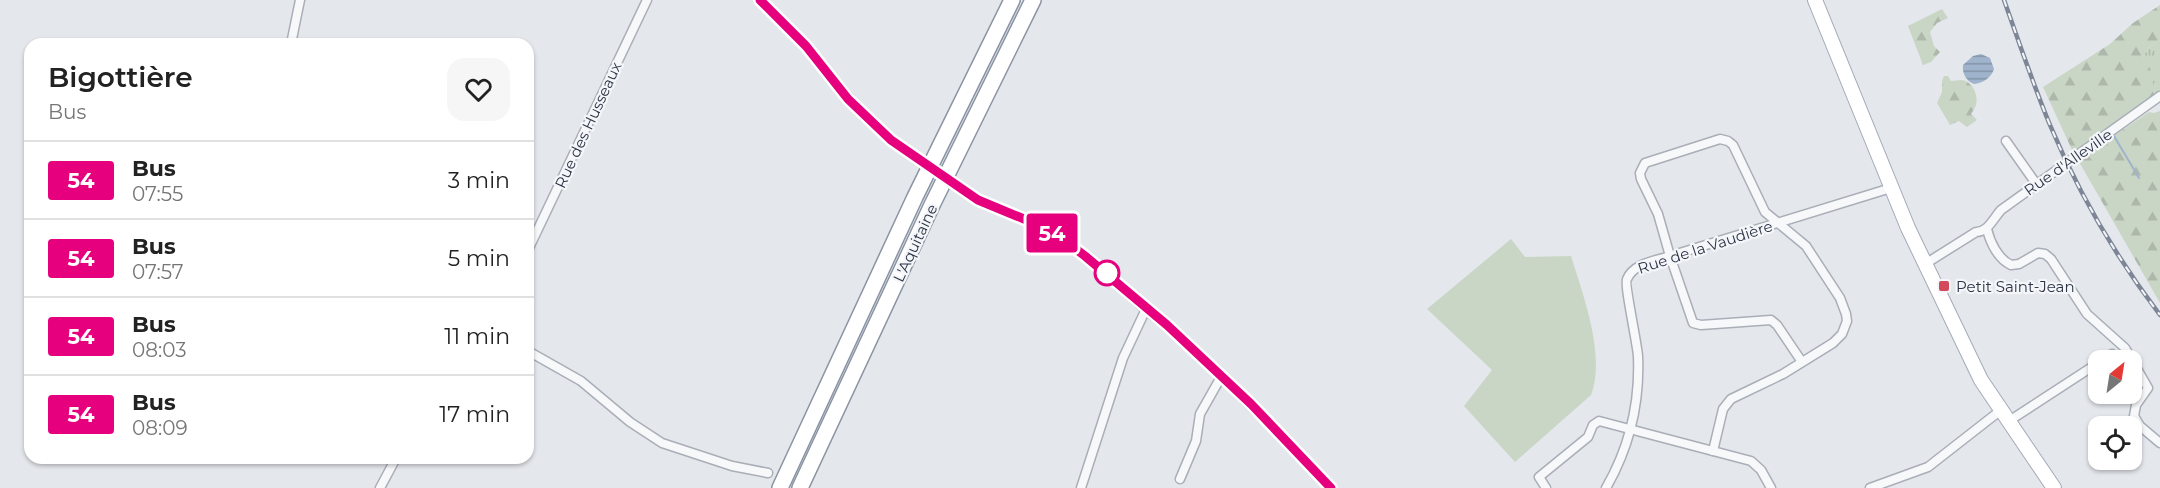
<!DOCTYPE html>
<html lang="en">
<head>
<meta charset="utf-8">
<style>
  :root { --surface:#fff; --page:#f6f6f6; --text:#222; --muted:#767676; --line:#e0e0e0 }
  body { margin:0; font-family:Montserrat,sans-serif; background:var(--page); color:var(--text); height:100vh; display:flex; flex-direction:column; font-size:22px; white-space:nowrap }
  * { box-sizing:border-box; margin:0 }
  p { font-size:20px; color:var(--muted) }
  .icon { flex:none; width:33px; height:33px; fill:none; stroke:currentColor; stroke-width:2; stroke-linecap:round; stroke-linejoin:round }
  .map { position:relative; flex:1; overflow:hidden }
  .drawer { position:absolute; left:24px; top:38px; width:510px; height:426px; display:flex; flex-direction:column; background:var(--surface); border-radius:18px; box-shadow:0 2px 4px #0004 }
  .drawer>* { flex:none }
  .badge { padding:0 12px; border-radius:4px; font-size:21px; line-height:39px }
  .needle { width:39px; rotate:30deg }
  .controls { position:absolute; left:2088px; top:350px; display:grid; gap:12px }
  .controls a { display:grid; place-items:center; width:54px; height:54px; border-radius:12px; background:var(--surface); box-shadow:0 2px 4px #0004; font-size:30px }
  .map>.badge { position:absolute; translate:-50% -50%; box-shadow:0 0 0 3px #fff }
  .round { display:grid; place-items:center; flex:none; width:63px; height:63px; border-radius:18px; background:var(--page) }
  .head { display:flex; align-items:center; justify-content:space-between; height:102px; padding:0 24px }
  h1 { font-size:28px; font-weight:600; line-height:45px }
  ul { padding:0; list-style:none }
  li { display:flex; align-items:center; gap:18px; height:78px; padding:0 24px; border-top:2px solid var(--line) }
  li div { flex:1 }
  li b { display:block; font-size:22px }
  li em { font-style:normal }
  li .badge { min-width:66px; font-weight:700; text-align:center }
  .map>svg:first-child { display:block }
</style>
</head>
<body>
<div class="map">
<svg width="2160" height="488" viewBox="0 0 2160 488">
  <defs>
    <pattern id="grass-tufts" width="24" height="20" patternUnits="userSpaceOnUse" patternTransform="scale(1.5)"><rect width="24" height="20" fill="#c9d6c5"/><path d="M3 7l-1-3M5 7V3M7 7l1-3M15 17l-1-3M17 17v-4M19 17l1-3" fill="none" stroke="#adb8ab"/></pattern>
    <pattern id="forest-firs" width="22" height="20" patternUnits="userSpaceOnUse" patternTransform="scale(1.5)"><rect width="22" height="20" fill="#c9d6c5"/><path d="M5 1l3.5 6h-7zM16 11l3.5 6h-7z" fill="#adb8ab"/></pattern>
    <pattern id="water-rules" width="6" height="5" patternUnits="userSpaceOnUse" patternTransform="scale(1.5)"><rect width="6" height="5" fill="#9fb4cc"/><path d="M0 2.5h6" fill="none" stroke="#8293a7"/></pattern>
  </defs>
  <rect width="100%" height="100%" fill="#e4e7ec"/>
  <polygon fill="url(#grass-tufts)" points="2160,40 2160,90 2153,96 2155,92 2143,57 2148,48"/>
  <g fill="url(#forest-firs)">
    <polygon points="2160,5 2160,40 2148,48 2143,57 2150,68 2155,92 2153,96 2073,152 2043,87 2110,44 2133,23"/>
    <polygon points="1942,9 1948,18 1937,23 1930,32 1934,46 1940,52 1931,62 1923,65 1908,26"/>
    <path d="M 1944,76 L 1948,76 L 1951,81 C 1954,81 1958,80 1961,80 C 1972,80 1979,96 1976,105 C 1975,108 1973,111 1971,114 L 1977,120 L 1967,127 L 1959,121 L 1950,125 L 1937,103 L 1942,92 L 1942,81 Z"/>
    <polygon points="2160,111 2160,303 2078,160 2149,112 2154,113"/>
  </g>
  <path fill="#c9d6c5" d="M 1511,239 L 1525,257 L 1571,256 C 1583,295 1606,355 1591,395 L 1515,462 L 1464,406 L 1492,370 L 1427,309 Z"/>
  <path fill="url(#water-rules)" d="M 1981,54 L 1990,58 L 1994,69 C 1991,78 1983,83 1974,84 C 1966,81 1962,73 1963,65 L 1973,56 Z"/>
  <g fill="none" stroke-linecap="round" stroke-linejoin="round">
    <polyline stroke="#9fb4cc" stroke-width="2" points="2114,136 2139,178"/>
    <defs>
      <g id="street">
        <polyline points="760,0 806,46 864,116 907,152"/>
        <polyline points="291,44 300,0"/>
        <polyline points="2006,141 2037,185"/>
        <path d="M 966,193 C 999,213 1037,221 1068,243 C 1096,262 1119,286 1144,308 C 1152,315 1161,321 1169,328 C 1225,379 1279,433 1331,488"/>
        <path d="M 1987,229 C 1990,242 1998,259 2011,265 L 2019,264 L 2038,253 L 2045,254 L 2051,259 L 2087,314 L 2125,348 L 2148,388 L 2136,405 L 2134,416 L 2140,426 L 2160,443"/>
        <polyline points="528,250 647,0"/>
        <path d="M 1925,264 L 1976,232 C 1988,232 1993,219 2001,210 L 2160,96"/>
        <polyline points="528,351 581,381 630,422 662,443 732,466 768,473"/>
        <polyline points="2103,360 2112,354"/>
        <polyline points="2009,421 2098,363"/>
        <polyline points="1713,451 1723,409 1731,399 1783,374 1833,343 1842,334 1847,321 1846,314 1840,298 1806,246 1765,212 1733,145 1728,141 1720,139 1645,163 1640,173 1641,179 1658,214 1670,256 1693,323 1701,325 1771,320 1777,325 1802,362"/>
        <polyline points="1180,479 1196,441 1200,414 1221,377"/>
        <polyline points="380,488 396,458"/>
        <polyline points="1081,488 1123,358 1146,309"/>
        <polyline points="1546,488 1539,477 1588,437 1593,425 1599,421 1751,461 1761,470 1771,488"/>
        <path d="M 1606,488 C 1629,448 1640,402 1638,356 C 1637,342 1624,284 1627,279 C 1634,263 1655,261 1670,256 L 1891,188"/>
        <polyline points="1870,488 1928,467 2001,410"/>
      </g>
      <polyline id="primary" points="1815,0 1908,228 1981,380 2054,488"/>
      <g id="highway">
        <polyline points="780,488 915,197 1012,0"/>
        <polyline points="800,488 932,205 1033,0"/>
      </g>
    </defs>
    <use href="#street" stroke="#a9aeb7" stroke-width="11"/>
    <use href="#primary" stroke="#a3abb8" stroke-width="16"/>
    <use href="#highway" stroke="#8b94a3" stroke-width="18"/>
    <use href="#street" stroke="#f7f8fa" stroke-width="8"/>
    <use href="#primary" stroke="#fff" stroke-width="14"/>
    <use href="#highway" stroke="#fff" stroke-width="15"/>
    <defs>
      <path id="rail" d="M 2004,0 C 2019,42 2033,84 2050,125 C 2078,192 2116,257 2160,315"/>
    </defs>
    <use href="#rail" stroke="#7d8696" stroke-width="4.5"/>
    <use href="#rail" stroke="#f4f6f9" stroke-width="2" stroke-dasharray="7" stroke-linecap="butt"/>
    <defs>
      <polyline id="street-bridge" points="907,152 966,193"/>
    </defs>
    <use href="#street-bridge" stroke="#a9aeb7" stroke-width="11" stroke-linecap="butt"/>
    <use href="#street-bridge" stroke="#f7f8fa" stroke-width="8"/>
  </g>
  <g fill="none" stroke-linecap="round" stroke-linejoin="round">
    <defs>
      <polyline id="line" points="760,0 806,46 848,99 891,140 978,200 1036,224 1068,243 1085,256 1167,325 1251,404 1331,488"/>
    </defs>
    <use href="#line" stroke="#fff" stroke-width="14"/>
    <use href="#line" stroke="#e6007e" stroke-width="9"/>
  </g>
  <circle fill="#fff" stroke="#e6007e" stroke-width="3" cx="1107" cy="273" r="12"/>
  <rect fill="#d1495b" stroke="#f4f6f9" stroke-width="2" x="1938" y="280" width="12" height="12" rx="3"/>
  <g text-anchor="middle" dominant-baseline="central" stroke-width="4.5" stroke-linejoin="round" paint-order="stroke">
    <g font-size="15" fill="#2b3445" stroke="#f4f6f9">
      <text transform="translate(588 125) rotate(-65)">Rue des Husseaux</text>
      <text transform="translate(2068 162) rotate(-35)">Rue d'Alleville</text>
      <text transform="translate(915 243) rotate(-65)">L'Aquitaine</text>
      <text transform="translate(1705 247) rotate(-18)">Rue de la Vaudière</text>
    </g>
    <g font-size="15" fill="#2b3445" stroke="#f4f6f9" text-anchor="start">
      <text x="1956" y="286">Petit Saint-Jean</text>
    </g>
  </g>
</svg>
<div class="controls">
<a><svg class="needle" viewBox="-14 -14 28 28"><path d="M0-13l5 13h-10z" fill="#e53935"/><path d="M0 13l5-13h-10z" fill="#767676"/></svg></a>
<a><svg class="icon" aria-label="locate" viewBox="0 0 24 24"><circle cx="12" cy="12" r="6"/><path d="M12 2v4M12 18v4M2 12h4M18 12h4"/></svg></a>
</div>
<b class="badge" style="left:1052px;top:233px;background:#e6007e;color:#fff">54</b>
<section class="drawer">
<div class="head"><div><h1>Bigottière</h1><p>Bus</p></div><a class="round"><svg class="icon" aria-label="heart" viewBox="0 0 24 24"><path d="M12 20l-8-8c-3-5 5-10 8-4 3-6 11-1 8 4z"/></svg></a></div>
<ul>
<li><span class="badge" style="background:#e6007e;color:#fff">54</span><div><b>Bus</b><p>07:55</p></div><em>3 min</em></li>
<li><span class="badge" style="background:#e6007e;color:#fff">54</span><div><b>Bus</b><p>07:57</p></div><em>5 min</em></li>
<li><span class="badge" style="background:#e6007e;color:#fff">54</span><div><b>Bus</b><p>08:03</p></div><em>11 min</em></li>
<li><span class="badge" style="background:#e6007e;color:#fff">54</span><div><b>Bus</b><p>08:09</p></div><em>17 min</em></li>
</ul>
</section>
</div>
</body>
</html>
